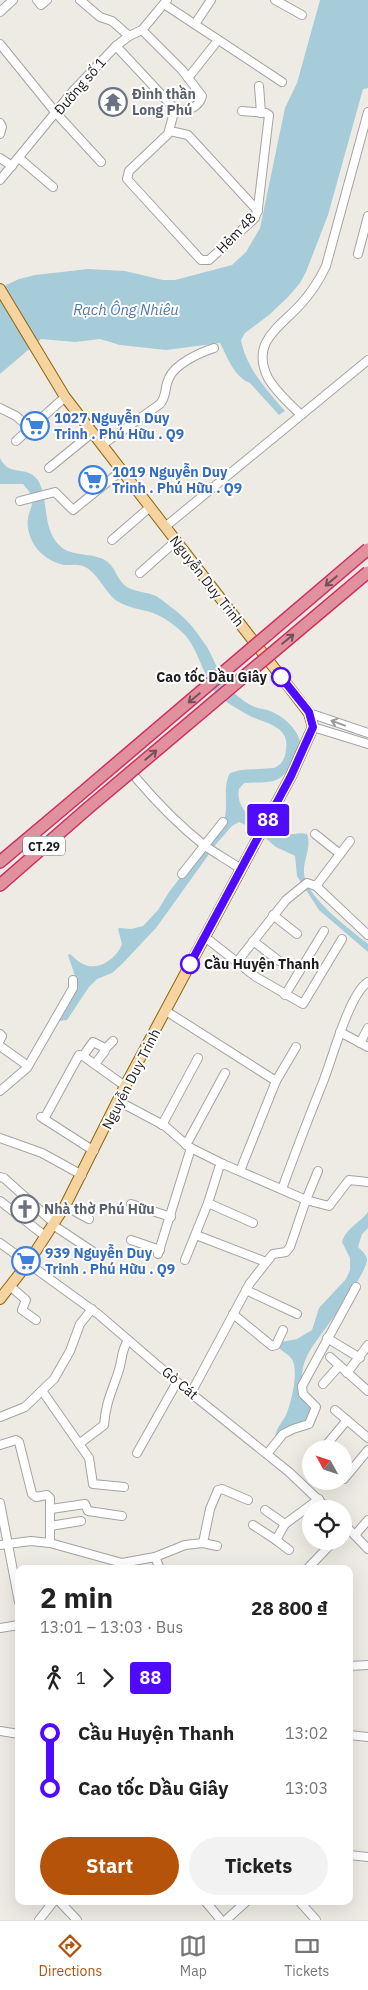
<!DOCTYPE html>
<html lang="en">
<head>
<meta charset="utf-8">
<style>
  :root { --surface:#fff; --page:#f2f2f2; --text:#222; --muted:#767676; --line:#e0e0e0; --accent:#b45309 }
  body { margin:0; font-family:"IBM Plex Sans",sans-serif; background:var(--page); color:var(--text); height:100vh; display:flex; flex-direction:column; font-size:19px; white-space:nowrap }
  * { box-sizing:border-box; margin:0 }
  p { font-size:16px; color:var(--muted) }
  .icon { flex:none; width:28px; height:28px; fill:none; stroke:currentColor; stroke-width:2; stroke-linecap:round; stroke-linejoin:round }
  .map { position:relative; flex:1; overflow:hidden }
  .side { position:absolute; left:15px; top:1565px; width:338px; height:340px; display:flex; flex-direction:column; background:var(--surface); border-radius:10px; box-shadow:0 5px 20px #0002 }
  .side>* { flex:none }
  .badge { padding:0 10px; border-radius:4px; font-size:18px; line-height:32px }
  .needle { width:32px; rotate:310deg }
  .tools { position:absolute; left:302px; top:1440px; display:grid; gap:10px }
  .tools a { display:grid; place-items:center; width:50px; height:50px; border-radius:50%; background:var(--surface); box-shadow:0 5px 20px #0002; font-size:25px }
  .map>.badge { position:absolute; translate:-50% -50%; box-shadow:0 0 0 2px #fff }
  .legs { display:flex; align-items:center; gap:8px; height:55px; padding:0 25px; font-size:16px }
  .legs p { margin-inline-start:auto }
  .summary { display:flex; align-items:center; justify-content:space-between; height:85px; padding:0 25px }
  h1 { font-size:28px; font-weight:700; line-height:38px }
  .primary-button { display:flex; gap:10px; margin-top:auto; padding:10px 25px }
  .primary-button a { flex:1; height:58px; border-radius:30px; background:var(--accent); color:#fff; font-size:20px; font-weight:700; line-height:58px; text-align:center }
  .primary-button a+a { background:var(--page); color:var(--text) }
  ul { padding:0 25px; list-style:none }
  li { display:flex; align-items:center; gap:18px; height:55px; font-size:19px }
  li i { display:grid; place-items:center; width:8px; height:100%; margin:0 6px; background:currentColor }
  li i::after { content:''; width:12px; height:12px; margin:-6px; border:4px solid; border-radius:50%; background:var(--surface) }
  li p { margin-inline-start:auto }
  li:first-child i { background:linear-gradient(#0000 50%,currentColor 0) }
  li:last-child i { background:linear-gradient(currentColor 50%,#0000 0) }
  .tabs { display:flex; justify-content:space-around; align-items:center; height:70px; border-top:1px solid var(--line); background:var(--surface); font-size:14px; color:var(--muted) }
  .tabs a { display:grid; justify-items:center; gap:2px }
  .tabs .active { color:var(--accent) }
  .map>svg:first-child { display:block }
</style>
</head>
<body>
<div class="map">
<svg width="368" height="1920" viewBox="0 0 368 1920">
  <rect width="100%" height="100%" fill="#eeebe4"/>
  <g fill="#a7ccd9">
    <path d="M 320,0 L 368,0 L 368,88 L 363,89 L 328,215 L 306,272 L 300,283 L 288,297 L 269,315 L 245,333 L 241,340 C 246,368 267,390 285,411 L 279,415 L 250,383 C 234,377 228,358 220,343 L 166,350 L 120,345 L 100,339 L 75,342 L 41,339 L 0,374 L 0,293 L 6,285 L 19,279 L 35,275 L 88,269 L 125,271 L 163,280 L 175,280 L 232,265 L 246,252 L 260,228 L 285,108 L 297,83 Z"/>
    <path d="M 0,458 C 10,479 28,463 39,482 C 49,502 42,529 60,546 C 70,556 90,553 103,559 C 116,565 116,580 127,587 C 136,592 147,592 156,596 C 165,602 175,610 183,617 C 192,625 200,637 207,647 C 216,662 220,680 233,692 C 240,698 247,704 255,707 C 260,709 265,709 270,711 C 284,716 304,734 300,750 C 299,754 296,758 294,760 C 279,787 272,781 244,783 L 239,789 C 234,813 266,832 287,834 C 294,835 299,832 307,834 C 312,847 303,860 304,873 C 305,897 350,929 368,944 L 368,952 L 319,910 L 297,876 L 295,856 L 276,847 L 256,830 L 239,822 L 232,826 L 217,843 L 156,928 L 122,964 L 112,973 L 97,979 L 89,987 L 67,1020 L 60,1021 L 59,1020 L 74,987 L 75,976 L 68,955 L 70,954 C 74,957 78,962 83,964 C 98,972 117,958 122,944 L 118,929 L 119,928 L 131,929 L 143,926 L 158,910 L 169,892 L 224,821 C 229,805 222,788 230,773 L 241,770 L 274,768 C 282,764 285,759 286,750 C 290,727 268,724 252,717 C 242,712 229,704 220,697 C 205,684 200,651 184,634 C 176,626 164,617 153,613 C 141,609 128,608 117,601 C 104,592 98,572 83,566 C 77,564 70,565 64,565 C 54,563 44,557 38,550 C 31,542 26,529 28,518 C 29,511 34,504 32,496 C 30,492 26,488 23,484 L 0,484 Z"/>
    <path d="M 368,1212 L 368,1228 L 362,1234 L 358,1247 C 361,1250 366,1254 367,1259 C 368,1272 325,1329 315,1343 C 307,1354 302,1364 302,1378 C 302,1381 300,1386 300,1389 C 303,1402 322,1407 305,1423 C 298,1430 284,1434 275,1439 C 275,1429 282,1423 286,1415 C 291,1403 300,1369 291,1358 C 288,1354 283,1352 279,1348 L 281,1342 L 297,1339 L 312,1330 L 319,1308 L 346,1279 L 350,1270 L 350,1258 L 342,1242 C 347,1227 360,1223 368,1212 Z"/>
  </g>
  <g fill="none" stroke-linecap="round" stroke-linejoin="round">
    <defs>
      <g id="minor">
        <polyline points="37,0 41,5 47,0"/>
        <polyline points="80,0 100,17 112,21 129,36"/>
        <polyline points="275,0 302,15"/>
        <polyline points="164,4 282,82"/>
        <polyline points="0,12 13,0"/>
        <polyline points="195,24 211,0"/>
        <path d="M 142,30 L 182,70 L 202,96 C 199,108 184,114 173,107"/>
        <polyline points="0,44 56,113 101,162"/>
        <polyline points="116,46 173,107 173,116 168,134 129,171 127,179 201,260 209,260 255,218 258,208 269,115 266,113 242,111"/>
        <polyline points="188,78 215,44"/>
        <polyline points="259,86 261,113"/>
        <polyline points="0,123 2,127 0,134"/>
        <polyline points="170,131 188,135 258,211"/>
        <polyline points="0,158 12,166"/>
        <polyline points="19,158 53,187"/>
        <polyline points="0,180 73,91 116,46 129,36 142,30 167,0"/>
        <polyline points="358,254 368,216"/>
        <polyline points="0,408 16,416 30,428"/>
        <path d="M 301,415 C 290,404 276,392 268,378 C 250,342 280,327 300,305 C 311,293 319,281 326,266 L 368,112"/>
        <polyline points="16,441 65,397"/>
        <path d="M 102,445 L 160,404 C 167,396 164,388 169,378 C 175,364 199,353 214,348"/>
        <polyline points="49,468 92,433"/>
        <polyline points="20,501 55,492 73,510 121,471"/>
        <polyline points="165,527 368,360"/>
        <polyline points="112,540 149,508"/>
        <polyline points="140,573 176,541"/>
        <polyline points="309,713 368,733"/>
        <polyline points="313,727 368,744"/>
        <path d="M 136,778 C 157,803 180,826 205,846 C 217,854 229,861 241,869"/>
        <polyline points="315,834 340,854"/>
        <polyline points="182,874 223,822"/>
        <polyline points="316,886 368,935"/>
        <polyline points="273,915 297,934"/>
        <polyline points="205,937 256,977 303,1004 342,939"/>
        <polyline points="253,941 279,961"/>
        <polyline points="237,962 286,900 307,883 316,886 350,841"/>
        <polyline points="285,995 324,931"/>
        <polyline points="166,1011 276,1081"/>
        <polyline points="340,1032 368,1047"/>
        <polyline points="0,1034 2,1036 0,1040"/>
        <polyline points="360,1043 368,1028"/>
        <polyline points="0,1046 28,1066"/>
        <polyline points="105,1049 113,1041"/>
        <polyline points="83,1056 93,1042 103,1047 105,1051 95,1064"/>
        <polyline points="0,1091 27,1068 73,988 73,980"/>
        <polyline points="118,1101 165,1126 189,1147 223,1164 306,1200 329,1206 349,1180 368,1182"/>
        <polyline points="41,1117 94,1151"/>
        <polyline points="44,1119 79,1055 83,1056 125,1086"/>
        <polyline points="162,1125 198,1058"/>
        <polyline points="0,1138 42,1153 82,1175"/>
        <polyline points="186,1145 225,1073"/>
        <polyline points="223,1164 219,1168 208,1203 253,1223"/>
        <polyline points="240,1171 276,1081 296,1047"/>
        <polyline points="0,1177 4,1178 54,1223"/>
        <path d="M 282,1189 C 295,1153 309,1117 323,1082 C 332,1060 349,994 368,982"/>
        <polyline points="0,1201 45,1236"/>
        <polyline points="131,1204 171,1217"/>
        <polyline points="65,1206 89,1219"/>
        <polyline points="53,1225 92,1251"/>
        <polyline points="196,1235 266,1262"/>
        <polyline points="131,1240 160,1250"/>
        <polyline points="0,1243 98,1314 177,1382 289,1472 328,1509"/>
        <polyline points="158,1254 191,1148"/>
        <polyline points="185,1260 208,1203"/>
        <polyline points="10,1286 26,1300 22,1310 36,1320"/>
        <polyline points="246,1290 297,1314"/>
        <polyline points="233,1314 272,1346 276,1345 283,1330"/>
        <polyline points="327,1338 360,1358"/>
        <polyline points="330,1357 368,1391"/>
        <polyline points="347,1373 368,1345"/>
        <polyline points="323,1384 339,1366"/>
        <polyline points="43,1392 89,1458 93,1484 124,1487"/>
        <polyline points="191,1393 250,1283 273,1254 286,1252 290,1247 306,1200 318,1171"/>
        <polyline points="335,1410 368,1438"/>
        <polyline points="0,1417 25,1407 54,1379 70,1351 80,1324 92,1309"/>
        <path d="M 79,1444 L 104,1425 C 106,1402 111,1394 118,1373 C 123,1360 120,1353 128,1340"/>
        <polyline points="0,1445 16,1440 19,1442 32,1494 36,1497 47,1495 50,1498 50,1543"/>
        <polyline points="323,1449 347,1420"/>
        <polyline points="137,1453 177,1382"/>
        <polyline points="267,1454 283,1434 293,1429 309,1424 316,1407 303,1394 302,1386 356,1287"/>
        <polyline points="344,1479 368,1450"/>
        <polyline points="0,1503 19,1602"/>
        <polyline points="51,1509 85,1504 88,1511 122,1516"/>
        <polyline points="265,1510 285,1524 319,1499"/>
        <polyline points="344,1524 368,1549"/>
        <polyline points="253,1525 276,1540 285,1524"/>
        <polyline points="50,1526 81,1521"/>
        <polyline points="355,1535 368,1520"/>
        <polyline points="276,1540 289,1550"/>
        <polyline points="203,1543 210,1509 218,1490 222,1489 248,1500"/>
        <polyline points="0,1545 31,1541 50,1543 122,1563 155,1557 185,1545 203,1543 217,1546"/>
        <polyline points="155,1557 160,1569"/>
        <polyline points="307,1569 334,1541"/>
        <polyline points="0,1628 19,1625"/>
        <polyline points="349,1666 368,1665"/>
        <polyline points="0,1731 19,1734"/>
        <polyline points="349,1735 368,1737"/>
        <polyline points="349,1855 368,1857"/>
        <polyline points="59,1901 77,1920"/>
        <polyline points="205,1901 221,1920"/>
        <polyline points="299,1901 316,1920"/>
        <polyline points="39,1920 54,1901"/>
        <polyline points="226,1920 247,1901"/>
      </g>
      <polyline id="major" points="0,289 65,397 309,713 313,727 291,776 125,1086 65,1206 28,1263 0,1299"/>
      <g id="highway">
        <polyline points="0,862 77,797"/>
        <polyline points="0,885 87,809"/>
      </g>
    </defs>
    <use href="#minor" stroke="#a4a4a4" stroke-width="10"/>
    <use href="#major" stroke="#8d6609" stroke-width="12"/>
    <use href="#highway" stroke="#ce2f61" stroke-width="14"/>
    <use href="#minor" stroke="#fff" stroke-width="8"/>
    <use href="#major" stroke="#f6d4a1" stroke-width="10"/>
    <use href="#highway" stroke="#e1909d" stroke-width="11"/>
    <defs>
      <g id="highway-bridge">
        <polyline points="77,797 368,549"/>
        <polyline points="87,809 368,572"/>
      </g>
    </defs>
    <use href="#highway-bridge" stroke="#ce2f61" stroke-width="14" stroke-linecap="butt"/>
    <use href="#highway-bridge" stroke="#e1909d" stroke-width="11"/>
  </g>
  <defs><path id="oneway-shaft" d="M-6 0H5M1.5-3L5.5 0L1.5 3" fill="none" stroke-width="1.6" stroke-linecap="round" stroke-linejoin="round" transform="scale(1.25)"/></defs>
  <g stroke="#755157">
    <use href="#oneway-shaft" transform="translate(331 581) rotate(140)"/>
    <use href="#oneway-shaft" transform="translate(288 639) rotate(-40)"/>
    <use href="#oneway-shaft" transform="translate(194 698) rotate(140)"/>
    <use href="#oneway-shaft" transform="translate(151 755) rotate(-40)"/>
  </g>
  <use stroke="#999" href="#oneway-shaft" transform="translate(338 723) rotate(-160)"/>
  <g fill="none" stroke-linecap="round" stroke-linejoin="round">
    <defs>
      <polyline id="line-1" points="190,964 291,776 313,727 309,712 281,677"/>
    </defs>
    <use href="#line-1" stroke="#fff" stroke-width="11"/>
    <use href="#line-1" stroke="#4f0aff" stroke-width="8"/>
  </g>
  <defs>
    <symbol id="temple-ring" viewBox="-11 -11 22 22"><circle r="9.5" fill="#fff" stroke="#6b7280" stroke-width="1.5"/><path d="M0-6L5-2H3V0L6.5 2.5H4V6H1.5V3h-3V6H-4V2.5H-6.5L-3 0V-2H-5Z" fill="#6b7280"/></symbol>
    <symbol id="supermarket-ring" viewBox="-11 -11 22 22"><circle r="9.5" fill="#fff" stroke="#3f7fe0" stroke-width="1.5"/><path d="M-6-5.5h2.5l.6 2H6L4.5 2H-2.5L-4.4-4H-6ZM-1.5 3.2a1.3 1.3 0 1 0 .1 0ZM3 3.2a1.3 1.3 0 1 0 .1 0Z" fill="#3f7fe0"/></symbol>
    <symbol id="church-ring" viewBox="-11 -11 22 22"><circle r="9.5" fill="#fff" stroke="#6b7280" stroke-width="1.5"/><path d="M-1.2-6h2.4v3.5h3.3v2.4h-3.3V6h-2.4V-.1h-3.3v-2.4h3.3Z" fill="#6b7280"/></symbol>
  </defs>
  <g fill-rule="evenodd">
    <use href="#temple-ring" x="97" y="86" width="32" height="32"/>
    <use href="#supermarket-ring" x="19" y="410" width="32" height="32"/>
    <use href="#supermarket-ring" x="77" y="464" width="32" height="32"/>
    <use href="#church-ring" x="9" y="1193" width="32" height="32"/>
    <use href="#supermarket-ring" x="10" y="1245" width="32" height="32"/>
  </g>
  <g fill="#fff" stroke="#4f0aff" stroke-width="2.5">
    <circle cx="281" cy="677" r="9"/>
    <circle cx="190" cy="964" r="9"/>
  </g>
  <g text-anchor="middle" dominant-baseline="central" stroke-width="4" stroke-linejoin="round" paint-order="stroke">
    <rect fill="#fff" stroke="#616161" stroke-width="1" x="23" y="836.5" width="42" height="19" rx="4"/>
    <g font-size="12" font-weight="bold" fill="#1d1d1d">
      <text x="44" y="846">CT.29</text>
    </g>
    <g font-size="14" fill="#1d1d1d" stroke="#fff">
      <text transform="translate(80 86) rotate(-49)">Đường số 1</text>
      <text transform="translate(236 233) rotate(-46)">Hẻm 48</text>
      <text transform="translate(207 581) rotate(52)">Nguyễn Duy Trinh</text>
      <text transform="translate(131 1079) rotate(-63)">Nguyễn Duy Trinh</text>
      <text transform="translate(180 1383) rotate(40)">Gò Cát</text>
    </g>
    <g font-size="14" font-weight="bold" fill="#5b616d" stroke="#fff" text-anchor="start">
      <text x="132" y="94">Đình thần<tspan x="132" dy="16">Long Phú</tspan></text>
      <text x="44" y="1209">Nhà thờ Phú Hữu</text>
    </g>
    <g font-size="14" font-weight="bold" fill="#366cbe" stroke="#fff" text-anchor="start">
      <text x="54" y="418">1027 Nguyễn Duy<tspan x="54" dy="16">Trinh . Phú Hữu . Q9</tspan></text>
      <text x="112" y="472">1019 Nguyễn Duy<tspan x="112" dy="16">Trinh . Phú Hữu . Q9</tspan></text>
      <text x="45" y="1253">939 Nguyễn Duy<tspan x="45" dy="16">Trinh . Phú Hữu . Q9</tspan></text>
    </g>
    <g font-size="14" font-weight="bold" fill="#1d1d1d" stroke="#fff" text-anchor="end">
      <text x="267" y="677">Cao tốc Dầu Giây</text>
      <text x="204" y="964" text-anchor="start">Cầu Huyện Thanh</text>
    </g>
    <g font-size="15" font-style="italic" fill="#5079a7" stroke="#fff">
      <text x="126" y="309">Rạch Ông Nhiêu</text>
    </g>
  </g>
</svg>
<div class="tools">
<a><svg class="needle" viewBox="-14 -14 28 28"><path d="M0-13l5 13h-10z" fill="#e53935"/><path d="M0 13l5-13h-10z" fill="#767676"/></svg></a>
<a><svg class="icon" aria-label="locate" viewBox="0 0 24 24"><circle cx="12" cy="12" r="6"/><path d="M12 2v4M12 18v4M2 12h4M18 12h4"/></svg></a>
</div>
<b class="badge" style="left:268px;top:820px;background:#4f0aff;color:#fff">88</b>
<section class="side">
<div class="summary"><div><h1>2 min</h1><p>13:01 – 13:03 · Bus</p></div><b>28 800 ₫</b></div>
<div class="legs"><svg class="icon" aria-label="walk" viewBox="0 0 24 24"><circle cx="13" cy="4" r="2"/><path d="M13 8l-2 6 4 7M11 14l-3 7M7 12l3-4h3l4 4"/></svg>1<svg class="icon" aria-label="forward" viewBox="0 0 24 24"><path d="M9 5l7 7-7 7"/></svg><b class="badge" style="background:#4f0aff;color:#fff">88</b></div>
<ul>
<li><i style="color:#4f0aff"></i><b>Cầu Huyện Thanh</b><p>13:02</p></li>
<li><i style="color:#4f0aff"></i><b>Cao tốc Dầu Giây</b><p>13:03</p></li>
</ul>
<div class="primary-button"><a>Start</a><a>Tickets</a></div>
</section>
</div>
<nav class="tabs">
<a class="active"><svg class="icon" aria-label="directions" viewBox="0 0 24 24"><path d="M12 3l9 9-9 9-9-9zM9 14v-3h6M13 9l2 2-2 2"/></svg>Directions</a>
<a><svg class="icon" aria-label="map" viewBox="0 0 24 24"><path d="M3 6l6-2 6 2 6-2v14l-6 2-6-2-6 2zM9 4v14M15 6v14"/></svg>Map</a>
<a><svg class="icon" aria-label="tickets" viewBox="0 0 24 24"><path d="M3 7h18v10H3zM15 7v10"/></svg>Tickets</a>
</nav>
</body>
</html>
